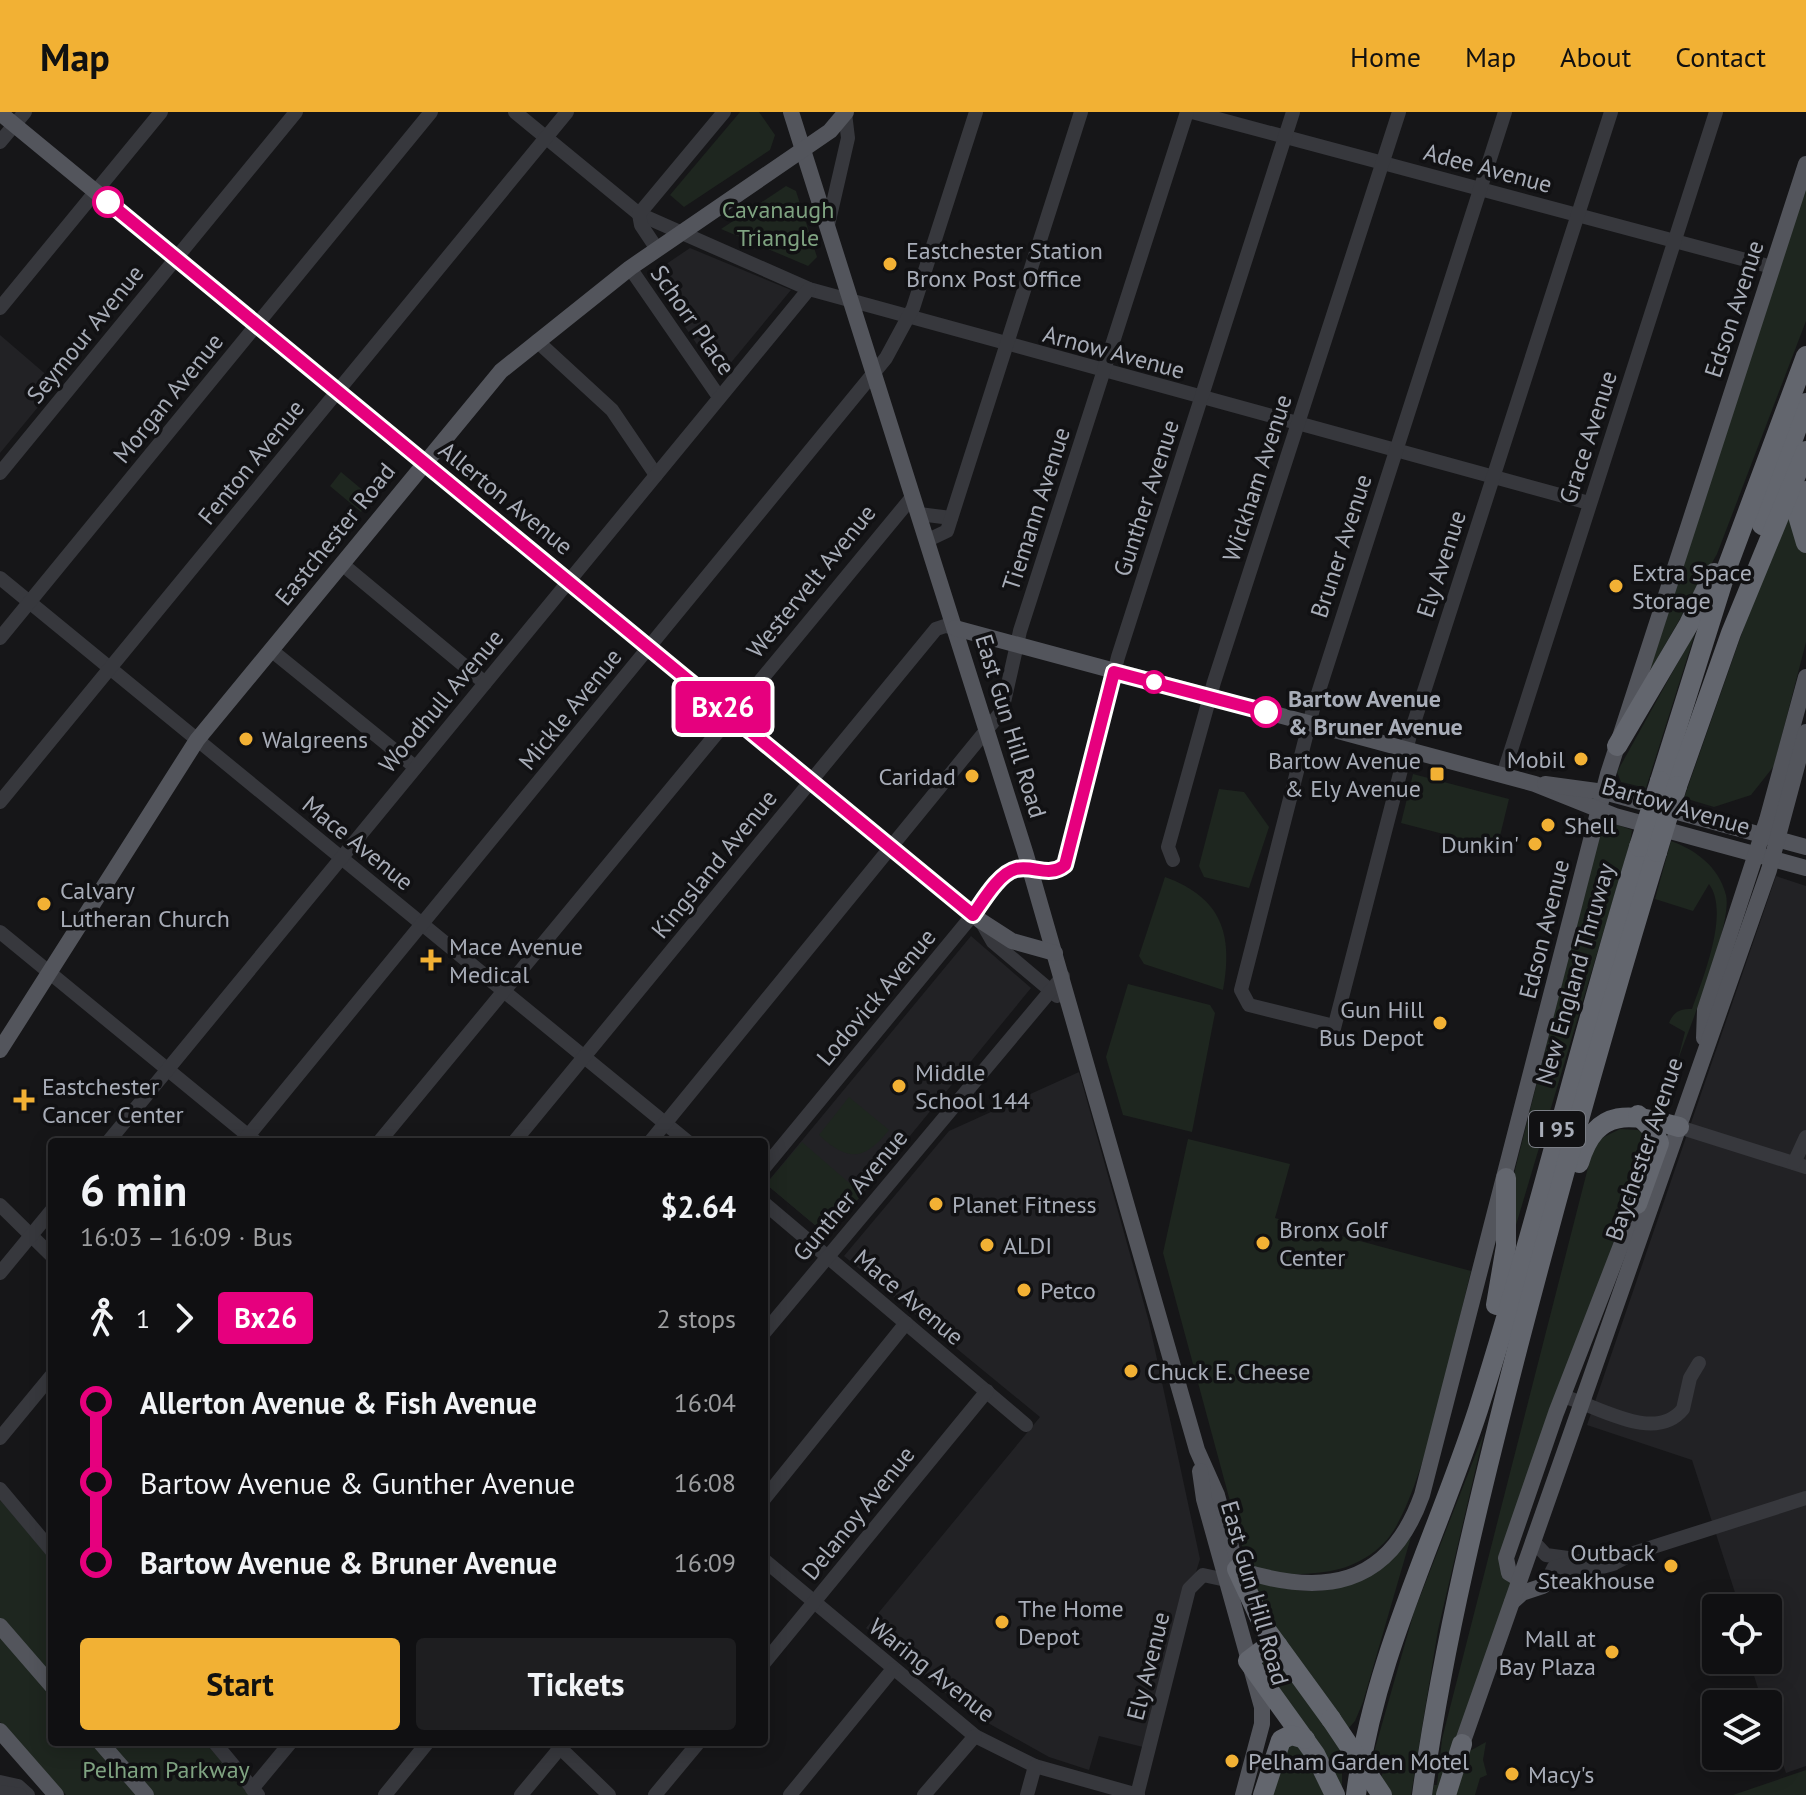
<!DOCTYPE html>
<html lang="en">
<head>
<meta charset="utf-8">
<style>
  :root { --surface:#101012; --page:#1e1e20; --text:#f1f3f6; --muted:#9c9d9f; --line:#303032; --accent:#f2b134 }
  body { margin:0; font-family:"PT Sans",sans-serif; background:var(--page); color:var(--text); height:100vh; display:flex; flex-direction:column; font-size:30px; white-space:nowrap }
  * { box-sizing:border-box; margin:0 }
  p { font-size:26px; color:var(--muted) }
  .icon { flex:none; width:44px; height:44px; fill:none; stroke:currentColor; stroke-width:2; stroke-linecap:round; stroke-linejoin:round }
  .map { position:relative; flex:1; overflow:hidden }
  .sheet { position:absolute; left:48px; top:1026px; width:720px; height:608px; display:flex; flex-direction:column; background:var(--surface); border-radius:8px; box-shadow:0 4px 20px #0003,0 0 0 2px var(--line) }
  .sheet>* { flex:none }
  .badge { padding:0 16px; border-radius:6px; font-size:28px; line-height:52px }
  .tools { position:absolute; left:1702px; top:1482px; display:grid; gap:16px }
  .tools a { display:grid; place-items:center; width:80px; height:80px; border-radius:8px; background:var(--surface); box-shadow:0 4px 20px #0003,0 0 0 2px var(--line); font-size:40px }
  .map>.badge { position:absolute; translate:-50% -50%; box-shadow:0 0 0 4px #fff }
  .legs { display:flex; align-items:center; gap:12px; height:88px; padding:0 32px; font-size:26px }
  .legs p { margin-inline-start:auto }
  .head { display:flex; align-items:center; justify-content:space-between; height:136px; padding:0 32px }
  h1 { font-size:44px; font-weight:600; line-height:60px }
  .cta { display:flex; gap:16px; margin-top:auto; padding:16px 32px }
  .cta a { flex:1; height:92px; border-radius:8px; background:var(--accent); color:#111; font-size:32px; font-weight:600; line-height:92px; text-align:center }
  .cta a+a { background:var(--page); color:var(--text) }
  ul { padding:0 32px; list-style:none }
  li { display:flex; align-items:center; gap:28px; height:80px; font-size:30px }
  li i { display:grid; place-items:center; width:12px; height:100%; margin:0 10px; background:currentColor }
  li i::after { content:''; width:20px; height:20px; margin:-10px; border:6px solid; border-radius:50%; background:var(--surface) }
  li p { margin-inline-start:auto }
  li:first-child i { background:linear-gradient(#0000 50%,currentColor 0) }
  li:last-child i { background:linear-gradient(currentColor 50%,#0000 0) }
  header { display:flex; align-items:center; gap:48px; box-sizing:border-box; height:112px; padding:0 40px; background:var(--accent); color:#111 }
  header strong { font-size:38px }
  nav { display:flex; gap:44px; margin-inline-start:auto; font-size:28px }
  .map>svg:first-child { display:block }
</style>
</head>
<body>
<header>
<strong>Map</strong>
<nav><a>Home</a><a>Map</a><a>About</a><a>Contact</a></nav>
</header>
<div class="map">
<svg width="1806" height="1683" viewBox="0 0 1806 1683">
  <rect width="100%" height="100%" fill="#161618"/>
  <g fill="#222225">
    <polygon points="690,136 791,178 719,265 650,163"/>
    <polygon points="0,223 57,272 0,341"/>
    <polygon points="1776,764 1806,774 1806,1654 1786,1661 1768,1607 1768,1592 1763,1592 1749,1548 1768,1548 1768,1496 1740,1496 1692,1348 1587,1313"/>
    <polygon points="971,824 1031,876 828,1124 766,1072"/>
    <polygon points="1079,960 1149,1210 1200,1447 1143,1635 1099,1624 1089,1658 1049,1645 970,1601 866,1516 1040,1305 844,1144 949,1019"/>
  </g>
  <g fill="#1e261f">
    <polygon points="740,0 759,0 775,23 770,38 684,95 670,83"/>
    <polygon points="1806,72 1806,209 1717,442 1645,568"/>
    <polygon points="786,74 796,79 817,145 808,154 721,117"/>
    <polygon points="341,360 372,386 361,400 330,374"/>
    <polygon points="1794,393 1806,437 1806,530 1774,654 1751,683 1714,695 1684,686 1750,498"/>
    <polygon points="1696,518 1646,676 1621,670 1617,660"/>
    <polygon points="1413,662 1509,687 1497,736 1401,711"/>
    <polygon points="1219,677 1244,680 1269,715 1249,776 1204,765 1199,754"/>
    <polygon points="1615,712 1632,718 1630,731 1516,1113 1513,1066 1600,719"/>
    <path d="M 1671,729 C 1696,738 1719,755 1726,783 C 1733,812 1688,918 1677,951 L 1685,920 L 1669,911 C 1674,899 1680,897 1692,897 C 1703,866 1730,800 1709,772 L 1693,799 L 1655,787 Z"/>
    <path d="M 1165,765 C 1222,786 1233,822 1223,878 L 1144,852 L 1139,844 Z"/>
    <polygon points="1128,872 1210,893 1215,901 1192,1020 1123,1003 1106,945"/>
    <path d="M 849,985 L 889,1018 C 864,1049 848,1050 819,1023 Z"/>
    <polygon points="1620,1017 1638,1018 1650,1026 1503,1447 1514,1472 1440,1683 1432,1683 1434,1673 1437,1673 1442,1627 1593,1036 1600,1027"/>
    <path d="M 1188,1027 L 1290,1052 L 1275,1106 L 1471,1159 C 1456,1218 1422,1394 1384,1431 C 1360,1455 1333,1461 1301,1462 C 1282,1463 1251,1460 1240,1443 L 1244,1441 L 1163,1141 Z"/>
    <polygon points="802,1030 862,1082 828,1124 766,1072"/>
    <polygon points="1484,1321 1438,1518 1411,1683 1389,1683 1381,1665 1383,1660 1372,1647 1414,1500"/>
    <polygon points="0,1388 52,1448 52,1630 205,1630 249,1683 66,1683 0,1610"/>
    <path d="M 1411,1425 L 1363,1590 L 1355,1609 L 1347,1618 L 1277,1523 L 1252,1468 C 1320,1490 1365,1480 1411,1425 Z"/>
    <polygon points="1274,1544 1342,1633 1342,1676 1262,1556 1263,1547"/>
    <polygon points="1297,1629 1329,1683 1271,1683 1285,1632"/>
    <polygon points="1486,1630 1483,1648 1487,1663 1480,1666 1475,1683 1454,1683 1468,1640"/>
    <polygon points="1806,1658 1806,1683 1733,1683"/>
  </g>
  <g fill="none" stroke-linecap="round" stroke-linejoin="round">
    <polyline stroke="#333438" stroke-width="14" stroke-dasharray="14 7" stroke-linecap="butt" points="1613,1452 1634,1441"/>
    <g stroke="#37383d" stroke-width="14">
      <polyline points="515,0 639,102 809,177 1589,391"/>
      <polyline points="1192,0 1772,155"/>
      <polyline points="0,30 25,0"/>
      <polyline points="828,113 848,26 845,1"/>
      <polyline points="657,137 641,113 639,102 724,0"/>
      <polyline points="630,156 719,285"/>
      <polyline points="0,196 161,0"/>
      <polyline points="537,229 612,298 656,363"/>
      <polyline points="0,361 296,0"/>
      <polyline points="919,402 951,406"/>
      <polyline points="928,428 947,419 1081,0"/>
      <polyline points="342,452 485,571"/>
      <polyline points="0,466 688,1030"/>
      <polyline points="0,526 431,0"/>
      <polyline points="271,538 415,655"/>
      <polyline points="1503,663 1716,0"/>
      <polyline points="0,690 567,0"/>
      <polyline points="1173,748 1168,735 1214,570 1399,0"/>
      <polyline points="981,809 993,830 1057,884"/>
      <polyline points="0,820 256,1030"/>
      <polyline points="1334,914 1249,893 1241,878 1313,597 1505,0"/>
      <polyline points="1332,924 1410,623 1611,0"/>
      <polyline points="1679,1015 1806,1055"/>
      <polyline points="108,1030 809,177"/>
      <polyline points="243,1030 886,246 913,196 976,0"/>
      <polyline points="379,1030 913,384"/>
      <polyline points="514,1030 936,517 945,514 955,516"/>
      <polyline points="650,1030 1002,599 1020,519 1187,0"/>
      <polyline points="1794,1051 1806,1025"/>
      <path d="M 764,1056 L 1004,765 C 1023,749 1046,768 1065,753 L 1118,545 L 1293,0"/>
      <polyline points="764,1091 1026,1313"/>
      <polyline points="0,1093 52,1144"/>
      <polyline points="0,1161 52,1098"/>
      <polyline points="764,1221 1063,864"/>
      <path d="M 1565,1285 C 1598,1294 1655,1332 1683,1297 L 1690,1266 L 1699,1251"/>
      <polyline points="0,1326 52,1263"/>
      <polyline points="0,1377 52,1439"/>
      <polyline points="764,1387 906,1211"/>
      <polyline points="1533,1429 1546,1443 1568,1446"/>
      <polyline points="1634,1441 1806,1386"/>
      <polyline points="764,1448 975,1624 1035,1654 1138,1683"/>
      <polyline points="1613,1452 1558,1467 1550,1463 1554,1455 1616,1441"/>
      <polyline points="764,1551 987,1279"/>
      <polyline points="214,1630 258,1683"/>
      <polyline points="554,1630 609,1683"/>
      <polyline points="0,1670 18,1674 28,1683"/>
      <polyline points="252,1677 291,1630"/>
      <polyline points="0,1680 20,1683"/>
      <polyline points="385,1683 428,1630"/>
      <polyline points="521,1683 565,1630"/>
      <polyline points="655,1683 699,1630"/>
      <polyline points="790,1683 893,1557"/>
      <polyline points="924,1683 975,1624"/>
      <polyline points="1027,1683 1035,1654"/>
      <polyline points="1137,1683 1189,1477 1203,1463 1226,1468"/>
    </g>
    <g stroke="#53555c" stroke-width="16">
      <path d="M 791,0 L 1026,743 L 1197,1338 L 1217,1383 L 1237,1457 C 1322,1485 1389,1476 1422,1383 L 1608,662 L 1806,52"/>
      <polyline points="0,1 981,809 1012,829 1055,841"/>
      <polyline points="955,516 1535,672 1615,704 1806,756"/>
      <polyline points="1545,672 1604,680 1806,735"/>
      <polyline points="1704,926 1705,898 1767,708 1806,565"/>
      <polyline points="0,938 197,628 501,259 630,156 830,19 846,0"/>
      <polyline points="1200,1359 1204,1387 1262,1595 1262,1612 1243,1683"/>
      <polyline points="1519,1467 1509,1461 1506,1446 1556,1301 1637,1092"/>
      <polyline points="1512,1490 1522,1481 1543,1474"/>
      <polyline points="0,1514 52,1574"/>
      <polyline points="0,1619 56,1683"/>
      <polyline points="100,1630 146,1683"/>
      <polyline points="1462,1632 1769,758 1806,620"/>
    </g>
    <g stroke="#63666e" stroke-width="20">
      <polyline points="1806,379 1798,404 1806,431"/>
      <polyline points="1762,413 1806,291"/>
      <polyline points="1617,634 1689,512 1714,461"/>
      <polyline points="1660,669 1728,453 1806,244"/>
      <polyline points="1677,674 1731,521 1806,339"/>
      <path d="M 1579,1051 C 1596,993 1632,1002 1679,1015"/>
      <polyline points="1637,1092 1659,1031 1654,1019 1638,1003"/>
      <polyline points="1496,1193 1506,1134 1506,1066"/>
      <polyline points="1237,1457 1264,1515 1331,1607"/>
      <polyline points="1278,1534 1264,1537 1248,1549 1315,1642 1335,1683"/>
      <polyline points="1263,1683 1281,1628 1291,1623 1305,1627"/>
      <path d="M 1356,1683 C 1373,1547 1436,1427 1478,1298 C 1537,1112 1582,921 1639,735"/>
      <path d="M 1422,1683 C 1443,1531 1480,1382 1518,1234 C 1561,1069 1607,904 1657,740"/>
      <polyline points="1446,1683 1462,1632"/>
    </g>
    <g stroke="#63666e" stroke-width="20">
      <polyline points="1639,735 1660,669"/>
      <polyline points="1657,740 1677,674"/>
      <polyline points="1331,1607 1382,1683"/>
    </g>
  </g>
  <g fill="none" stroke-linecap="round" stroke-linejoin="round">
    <defs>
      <path id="line-1" d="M 108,90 L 973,803 C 983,789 999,761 1016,757 C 1034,753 1049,766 1065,753 L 1114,560 L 1266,600"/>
    </defs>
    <use href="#line-1" stroke="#fff" stroke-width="18"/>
    <use href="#line-1" stroke="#e6007e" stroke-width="12"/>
  </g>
  <g fill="#fff" stroke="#e6007e" stroke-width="4">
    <circle cx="108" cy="90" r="14"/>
    <circle cx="1154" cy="570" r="10"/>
    <circle cx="1266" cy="600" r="14"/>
  </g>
  <g fill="#f2b134" stroke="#111113" stroke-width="3">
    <circle cx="890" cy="152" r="8"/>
    <circle cx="1616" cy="474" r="8"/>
    <circle cx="246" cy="627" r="8"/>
    <circle cx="1581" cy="647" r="8"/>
    <rect x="1429" y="654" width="16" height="16" rx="4"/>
    <circle cx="972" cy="664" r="8"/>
    <circle cx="1548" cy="713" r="8"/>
    <circle cx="1535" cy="732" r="8"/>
    <circle cx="44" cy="792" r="8"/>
    <path d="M427 836h8v8h8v8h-8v8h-8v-8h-8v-8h8z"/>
    <circle cx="1440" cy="911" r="8"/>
    <circle cx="899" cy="974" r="8"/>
    <path d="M20 976h8v8h8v8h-8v8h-8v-8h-8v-8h8z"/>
    <circle cx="936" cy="1092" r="8"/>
    <circle cx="1263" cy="1131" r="8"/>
    <circle cx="987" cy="1133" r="8"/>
    <circle cx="1024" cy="1178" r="8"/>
    <circle cx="1131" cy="1259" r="8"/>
    <circle cx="1671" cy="1454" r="8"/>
    <circle cx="1002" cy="1510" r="8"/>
    <circle cx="1612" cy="1540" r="8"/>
    <circle cx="1232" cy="1649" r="8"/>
    <circle cx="1512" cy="1662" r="8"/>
  </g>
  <g text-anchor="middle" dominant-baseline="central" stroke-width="7" stroke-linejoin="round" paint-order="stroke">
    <rect fill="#111113" stroke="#7b7e86" stroke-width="2" x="1529" y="999" width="56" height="36" rx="6"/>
    <g font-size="22" font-weight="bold" fill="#a8adb8">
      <text x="1557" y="1017">I 95</text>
    </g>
    <g font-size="24" fill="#a8adb8" stroke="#111113">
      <text transform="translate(1488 56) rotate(15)">Adee Avenue</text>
      <text transform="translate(1734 197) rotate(-72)">Edson Avenue</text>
      <text transform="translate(693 208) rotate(55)">Schorr Place</text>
      <text transform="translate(85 222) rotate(-51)">Seymour Avenue</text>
      <text transform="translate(1114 240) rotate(15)">Arnow Avenue</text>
      <text transform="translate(168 286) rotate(-51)">Morgan Avenue</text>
      <text transform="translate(1588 325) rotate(-72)">Grace Avenue</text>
      <text transform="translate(251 350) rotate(-51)">Fenton Avenue</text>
      <text transform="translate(1257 366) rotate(-72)">Wickham Avenue</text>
      <text transform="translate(506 386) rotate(39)">Allerton Avenue</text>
      <text transform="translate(1146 386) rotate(-72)">Gunther Avenue</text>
      <text transform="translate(1036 397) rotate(-72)">Tiemann Avenue</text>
      <text transform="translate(335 422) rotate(-51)">Eastchester Road</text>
      <text transform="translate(1341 434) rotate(-72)">Bruner Avenue</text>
      <text transform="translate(1441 452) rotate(-72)">Ely Avenue</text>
      <text transform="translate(811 469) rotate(-51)">Westervelt Avenue</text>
      <text transform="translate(441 589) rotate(-50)">Woodhull Avenue</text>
      <text transform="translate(570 597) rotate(-51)">Mickle Avenue</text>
      <text transform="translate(1011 614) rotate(73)">East Gun Hill Road</text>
      <text transform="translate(1676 694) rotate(16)">Bartow Avenue</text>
      <text transform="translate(358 731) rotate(39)">Mace Avenue</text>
      <text transform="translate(714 752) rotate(-51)">Kingsland Avenue</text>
      <text transform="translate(1544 817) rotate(-76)">Edson Avenue</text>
      <text transform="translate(1575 862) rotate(-74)">New England Thruway</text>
      <text transform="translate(876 885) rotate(-50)">Lodovick Avenue</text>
      <text transform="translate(1644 1037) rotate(-71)">Baychester Avenue</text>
      <text transform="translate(850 1083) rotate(-50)">Gunther Avenue</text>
      <text transform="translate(909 1185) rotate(40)">Mace Avenue</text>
      <text transform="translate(858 1401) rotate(-51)">Delanoy Avenue</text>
      <text transform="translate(1255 1481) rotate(74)">East Gun Hill Road</text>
      <text transform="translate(1148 1554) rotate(-76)">Ely Avenue</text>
      <text transform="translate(932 1558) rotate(38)">Waring Avenue</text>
    </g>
    <g font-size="24" fill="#7fa381" stroke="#111113">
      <text x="778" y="97">Cavanaugh<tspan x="778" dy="28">Triangle</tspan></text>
      <text x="166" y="1657">Pelham Parkway</text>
    </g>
    <g font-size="24" fill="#a8adb8" stroke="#111113" text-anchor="start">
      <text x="906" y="138">Eastchester Station<tspan x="906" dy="28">Bronx Post Office</tspan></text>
      <text x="1632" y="460">Extra Space<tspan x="1632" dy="28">Storage</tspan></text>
      <text x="262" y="627">Walgreens</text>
      <text x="1565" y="647" text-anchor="end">Mobil</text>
      <text x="1421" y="648" text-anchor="end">Bartow Avenue<tspan x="1421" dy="28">&amp; Ely Avenue</tspan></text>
      <text x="956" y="664" text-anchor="end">Caridad</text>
      <text x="1564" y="713">Shell</text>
      <text x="1519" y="732" text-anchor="end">Dunkin'</text>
      <text x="60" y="778">Calvary<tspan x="60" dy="28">Lutheran Church</tspan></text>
      <text x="449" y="834">Mace Avenue<tspan x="449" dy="28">Medical</tspan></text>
      <text x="1424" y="897" text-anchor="end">Gun Hill<tspan x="1424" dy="28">Bus Depot</tspan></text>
      <text x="915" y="960">Middle<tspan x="915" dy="28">School 144</tspan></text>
      <text x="42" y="974">Eastchester<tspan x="42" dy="28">Cancer Center</tspan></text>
      <text x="952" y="1092">Planet Fitness</text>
      <text x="1279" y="1117">Bronx Golf<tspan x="1279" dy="28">Center</tspan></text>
      <text x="1003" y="1133">ALDI</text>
      <text x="1040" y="1178">Petco</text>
      <text x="1147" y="1259">Chuck E. Cheese</text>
      <text x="1655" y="1440" text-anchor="end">Outback<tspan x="1655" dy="28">Steakhouse</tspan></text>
      <text x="1018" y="1496">The Home<tspan x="1018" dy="28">Depot</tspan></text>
      <text x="1596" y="1526" text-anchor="end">Mall at<tspan x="1596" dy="28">Bay Plaza</tspan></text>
      <text x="1248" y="1649">Pelham Garden Motel</text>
      <text x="1528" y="1662">Macy's</text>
    </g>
    <g font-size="24" font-weight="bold" fill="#a8adb8" stroke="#111113" text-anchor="start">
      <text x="1288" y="586">Bartow Avenue<tspan x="1288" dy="28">&amp; Bruner Avenue</tspan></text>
    </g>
  </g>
</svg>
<div class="tools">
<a><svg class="icon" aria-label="locate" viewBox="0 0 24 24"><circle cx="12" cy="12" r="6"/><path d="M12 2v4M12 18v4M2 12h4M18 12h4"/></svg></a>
<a><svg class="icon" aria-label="layers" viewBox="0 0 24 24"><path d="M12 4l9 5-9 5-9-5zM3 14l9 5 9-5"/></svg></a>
</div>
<b class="badge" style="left:723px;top:595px;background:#e6007e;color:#fff">Bx26</b>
<section class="sheet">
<div class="head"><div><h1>6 min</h1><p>16:03 – 16:09 · Bus</p></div><b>$2.64</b></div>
<div class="legs"><svg class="icon" aria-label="walk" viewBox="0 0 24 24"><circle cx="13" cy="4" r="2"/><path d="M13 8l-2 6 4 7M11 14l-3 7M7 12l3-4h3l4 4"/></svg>1<svg class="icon" aria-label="forward" viewBox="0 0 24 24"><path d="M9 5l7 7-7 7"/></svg><b class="badge" style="background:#e6007e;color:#fff">Bx26</b><p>2 stops</p></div>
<ul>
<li><i style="color:#e6007e"></i><b>Allerton Avenue &amp; Fish Avenue</b><p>16:04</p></li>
<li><i style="color:#e6007e"></i><span>Bartow Avenue &amp; Gunther Avenue</span><p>16:08</p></li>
<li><i style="color:#e6007e"></i><b>Bartow Avenue &amp; Bruner Avenue</b><p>16:09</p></li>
</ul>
<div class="cta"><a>Start</a><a>Tickets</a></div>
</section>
</div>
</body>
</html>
